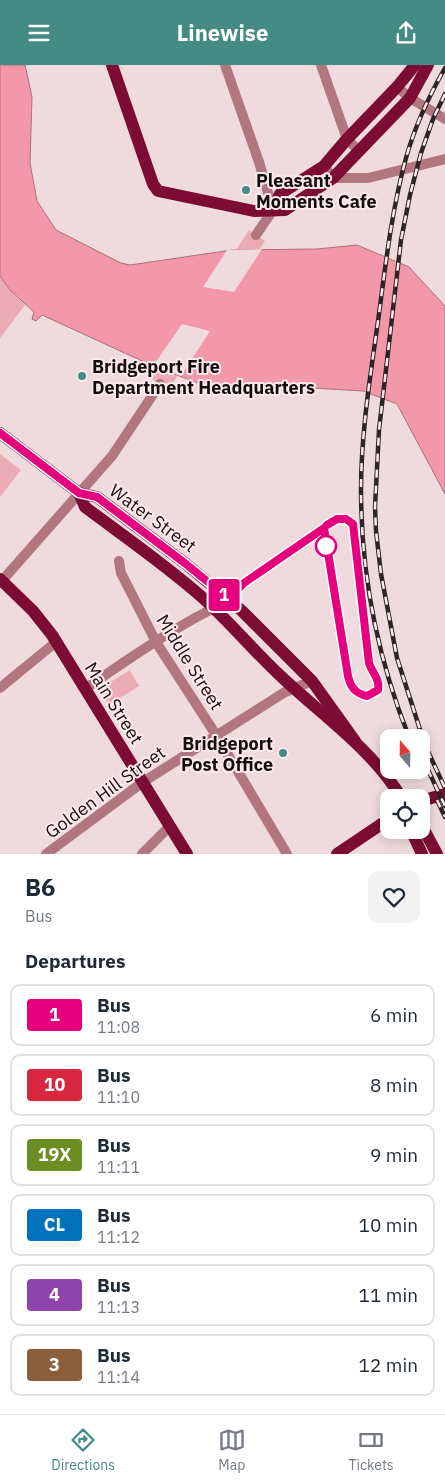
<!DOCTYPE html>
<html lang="en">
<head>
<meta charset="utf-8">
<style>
  :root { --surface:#fff; --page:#f2f2f3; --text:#1f2937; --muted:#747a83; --line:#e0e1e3; --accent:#448a85 }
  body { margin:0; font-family:"IBM Plex Sans",sans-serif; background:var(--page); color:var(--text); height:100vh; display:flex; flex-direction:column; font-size:19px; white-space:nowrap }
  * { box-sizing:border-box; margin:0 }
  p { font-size:16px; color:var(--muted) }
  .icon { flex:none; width:28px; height:28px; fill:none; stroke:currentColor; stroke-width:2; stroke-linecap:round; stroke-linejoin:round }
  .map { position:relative; height:789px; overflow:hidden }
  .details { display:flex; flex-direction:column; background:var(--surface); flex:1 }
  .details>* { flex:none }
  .badge { padding:0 10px; border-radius:4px; font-size:18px; line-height:32px }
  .needle { width:32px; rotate:340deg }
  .tools { position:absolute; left:380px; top:664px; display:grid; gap:10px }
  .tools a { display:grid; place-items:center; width:50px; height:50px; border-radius:10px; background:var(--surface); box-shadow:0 2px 12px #0003; font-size:25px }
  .map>.badge { position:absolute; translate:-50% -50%; box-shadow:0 0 0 2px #fff }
  h2 { padding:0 25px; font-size:19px; line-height:45px }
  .round { display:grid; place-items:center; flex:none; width:52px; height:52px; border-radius:10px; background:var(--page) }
  .summary { display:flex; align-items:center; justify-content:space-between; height:85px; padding:0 25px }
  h1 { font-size:24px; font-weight:800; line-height:38px }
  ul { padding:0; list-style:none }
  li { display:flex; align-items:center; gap:15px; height:62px; margin:0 10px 8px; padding:0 15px; border:2px solid var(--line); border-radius:10px }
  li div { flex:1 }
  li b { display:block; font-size:19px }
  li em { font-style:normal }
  li .badge { min-width:55px; font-weight:700; text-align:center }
  header { display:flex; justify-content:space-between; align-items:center; height:65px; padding:0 25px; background:var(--accent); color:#fff; font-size:22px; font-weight:800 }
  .dock { display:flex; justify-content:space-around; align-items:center; height:70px; border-top:1px solid var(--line); background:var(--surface); font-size:14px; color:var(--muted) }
  .dock a { display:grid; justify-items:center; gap:2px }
  .dock .active { color:var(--accent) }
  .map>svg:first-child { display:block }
</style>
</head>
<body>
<header><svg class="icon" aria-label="menu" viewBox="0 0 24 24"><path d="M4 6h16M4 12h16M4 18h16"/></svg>Linewise<svg class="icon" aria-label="share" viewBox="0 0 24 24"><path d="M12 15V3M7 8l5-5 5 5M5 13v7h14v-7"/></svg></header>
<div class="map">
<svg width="445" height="789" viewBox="0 0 445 789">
  <rect width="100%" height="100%" fill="#efdbde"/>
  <g fill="#ebabb6">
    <polygon points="249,165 265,176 232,226 211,223"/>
    <polygon points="0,211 10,225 25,240 0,273"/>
    <polygon points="186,262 207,265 168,325 152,314"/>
    <polygon points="0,389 21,405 0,432"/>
    <polygon points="130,605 139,621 109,640 99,624"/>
  </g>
  <polygon fill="#f298a8" stroke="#af6e7a" points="0,0 25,0 32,32 30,98 37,136 56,165 121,198 130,200 232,185 317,184 357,180 409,202 445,241 445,429 397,339 363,326 277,321 211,323 153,301 42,250 36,256 32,254 34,247 10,225 0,211"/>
  <g fill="#efdbde">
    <polygon points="262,184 234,227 203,222 227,185"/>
    <polygon points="182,259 210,266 181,311 153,301"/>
  </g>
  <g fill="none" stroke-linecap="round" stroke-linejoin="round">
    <g stroke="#b17680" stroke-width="10">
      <polyline points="225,0 259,97 273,145 256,170"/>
      <polyline points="321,0 347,74 359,86"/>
      <polyline points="397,22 410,33 445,54"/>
      <polyline points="324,101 333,113 368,113 445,94"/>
      <polyline points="119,496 121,508 156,577 218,673 287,789"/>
      <polyline points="0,518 112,391 160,319"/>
      <polyline points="0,623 56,577"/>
      <path d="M 85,624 C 131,592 179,559 230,535"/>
      <polyline points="46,789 143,717 285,627 312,616"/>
      <polyline points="142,789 170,761"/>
    </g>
    <g stroke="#7c0c34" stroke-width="12">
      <polyline points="112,0 153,119 158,126 254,146 285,145 333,113 410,33 428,0"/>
      <polyline points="273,145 280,129 324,101 347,74 397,22 415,0"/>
      <polyline points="0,368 79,428 97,432 186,499 242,546 312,616 355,676"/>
      <path d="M 79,428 L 85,442 C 125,472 166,500 203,533 C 232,559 257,590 286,616 C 326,653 372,685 401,732"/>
      <polyline points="0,514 33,546 52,570 187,789"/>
      <polyline points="421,736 445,729"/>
      <polyline points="421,759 437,789"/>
      <polyline points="411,765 422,789"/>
      <polyline points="337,789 389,754"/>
    </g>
    <defs>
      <g id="rail">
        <polyline points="445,29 433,54 421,88 410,130 401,175 379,365 375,442 376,466 381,509 397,593 425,680 445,723"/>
        <path d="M 409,672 C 378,594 361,510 361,425 C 361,366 371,307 379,249 C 386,196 392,144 406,93 C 415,61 429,31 445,3"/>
        <polyline points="421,690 445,741"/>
        <polyline points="437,735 445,752"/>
      </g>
    </defs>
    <use href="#rail" stroke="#2d2526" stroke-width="4.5"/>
    <use href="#rail" stroke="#fde8eb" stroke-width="2.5" stroke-dasharray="8" stroke-linecap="butt"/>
  </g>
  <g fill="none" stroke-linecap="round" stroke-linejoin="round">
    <defs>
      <path id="line" d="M 0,368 L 79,428 L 97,432 L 186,499 L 230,535 L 234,528 L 244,518 L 324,463 L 348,611 C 351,623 355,628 367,631 L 378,625 C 380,613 372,608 369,598 L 353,459 L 346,454 L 337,454 L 327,460"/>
    </defs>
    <use href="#line" stroke="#fff" stroke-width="11"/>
    <use href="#line" stroke="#e6007e" stroke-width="8"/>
  </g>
  <g fill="#448a85" stroke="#fde8eb" stroke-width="2">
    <circle cx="246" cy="125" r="5"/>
    <circle cx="82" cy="311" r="5"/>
    <circle cx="283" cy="688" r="5"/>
  </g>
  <circle fill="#fff" stroke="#e6007e" stroke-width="2.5" cx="326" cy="481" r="10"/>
  <g text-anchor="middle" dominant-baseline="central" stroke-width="4" stroke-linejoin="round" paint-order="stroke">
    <g font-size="18" font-weight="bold" fill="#140d0e" stroke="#fde8eb" text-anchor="start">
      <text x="256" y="115">Pleasant<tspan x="256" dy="21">Moments Cafe</tspan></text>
      <text x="92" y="301">Bridgeport Fire<tspan x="92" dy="21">Department Headquarters</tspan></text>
      <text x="273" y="678" text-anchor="end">Bridgeport<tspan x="273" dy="21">Post Office</tspan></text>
    </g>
    <g font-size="18" fill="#140d0e" stroke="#fde8eb">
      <text transform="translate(153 453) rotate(36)">Water Street</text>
      <text transform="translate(190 597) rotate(58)">Middle Street</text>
      <text transform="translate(114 638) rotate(58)">Main Street</text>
      <text transform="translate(105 727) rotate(-36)">Golden Hill Street</text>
    </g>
  </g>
</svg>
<div class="tools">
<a><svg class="needle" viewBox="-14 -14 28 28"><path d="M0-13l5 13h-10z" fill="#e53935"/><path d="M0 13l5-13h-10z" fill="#747a83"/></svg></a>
<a><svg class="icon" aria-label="locate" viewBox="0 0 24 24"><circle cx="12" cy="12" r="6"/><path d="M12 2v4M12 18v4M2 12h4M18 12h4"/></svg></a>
</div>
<b class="badge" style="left:224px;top:530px;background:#e6007e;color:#fff">1</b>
</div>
<section class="details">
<div class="summary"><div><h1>B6</h1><p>Bus</p></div><a class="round"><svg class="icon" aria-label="heart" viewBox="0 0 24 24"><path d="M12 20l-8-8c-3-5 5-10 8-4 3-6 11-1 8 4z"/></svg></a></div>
<h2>Departures</h2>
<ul>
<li><span class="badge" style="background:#e6007e;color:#fff">1</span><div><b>Bus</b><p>11:08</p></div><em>6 min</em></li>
<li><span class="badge" style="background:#d7263d;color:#fff">10</span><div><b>Bus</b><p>11:10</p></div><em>8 min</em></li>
<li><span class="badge" style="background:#6b8e23;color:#fff">19X</span><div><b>Bus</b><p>11:11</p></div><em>9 min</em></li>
<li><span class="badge" style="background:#0072bc;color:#fff">CL</span><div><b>Bus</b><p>11:12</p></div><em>10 min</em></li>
<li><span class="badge" style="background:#8e44ad;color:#fff">4</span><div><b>Bus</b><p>11:13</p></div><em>11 min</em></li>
<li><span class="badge" style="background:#8b5e3c;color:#fff">3</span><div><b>Bus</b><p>11:14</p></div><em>12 min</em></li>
</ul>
</section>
<nav class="dock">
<a class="active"><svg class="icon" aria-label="directions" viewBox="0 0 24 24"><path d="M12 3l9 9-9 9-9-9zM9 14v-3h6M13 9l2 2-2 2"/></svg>Directions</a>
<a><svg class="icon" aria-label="map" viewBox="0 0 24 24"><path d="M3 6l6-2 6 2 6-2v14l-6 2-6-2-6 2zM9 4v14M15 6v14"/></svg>Map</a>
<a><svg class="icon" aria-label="tickets" viewBox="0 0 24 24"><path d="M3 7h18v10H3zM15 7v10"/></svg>Tickets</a>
</nav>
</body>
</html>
